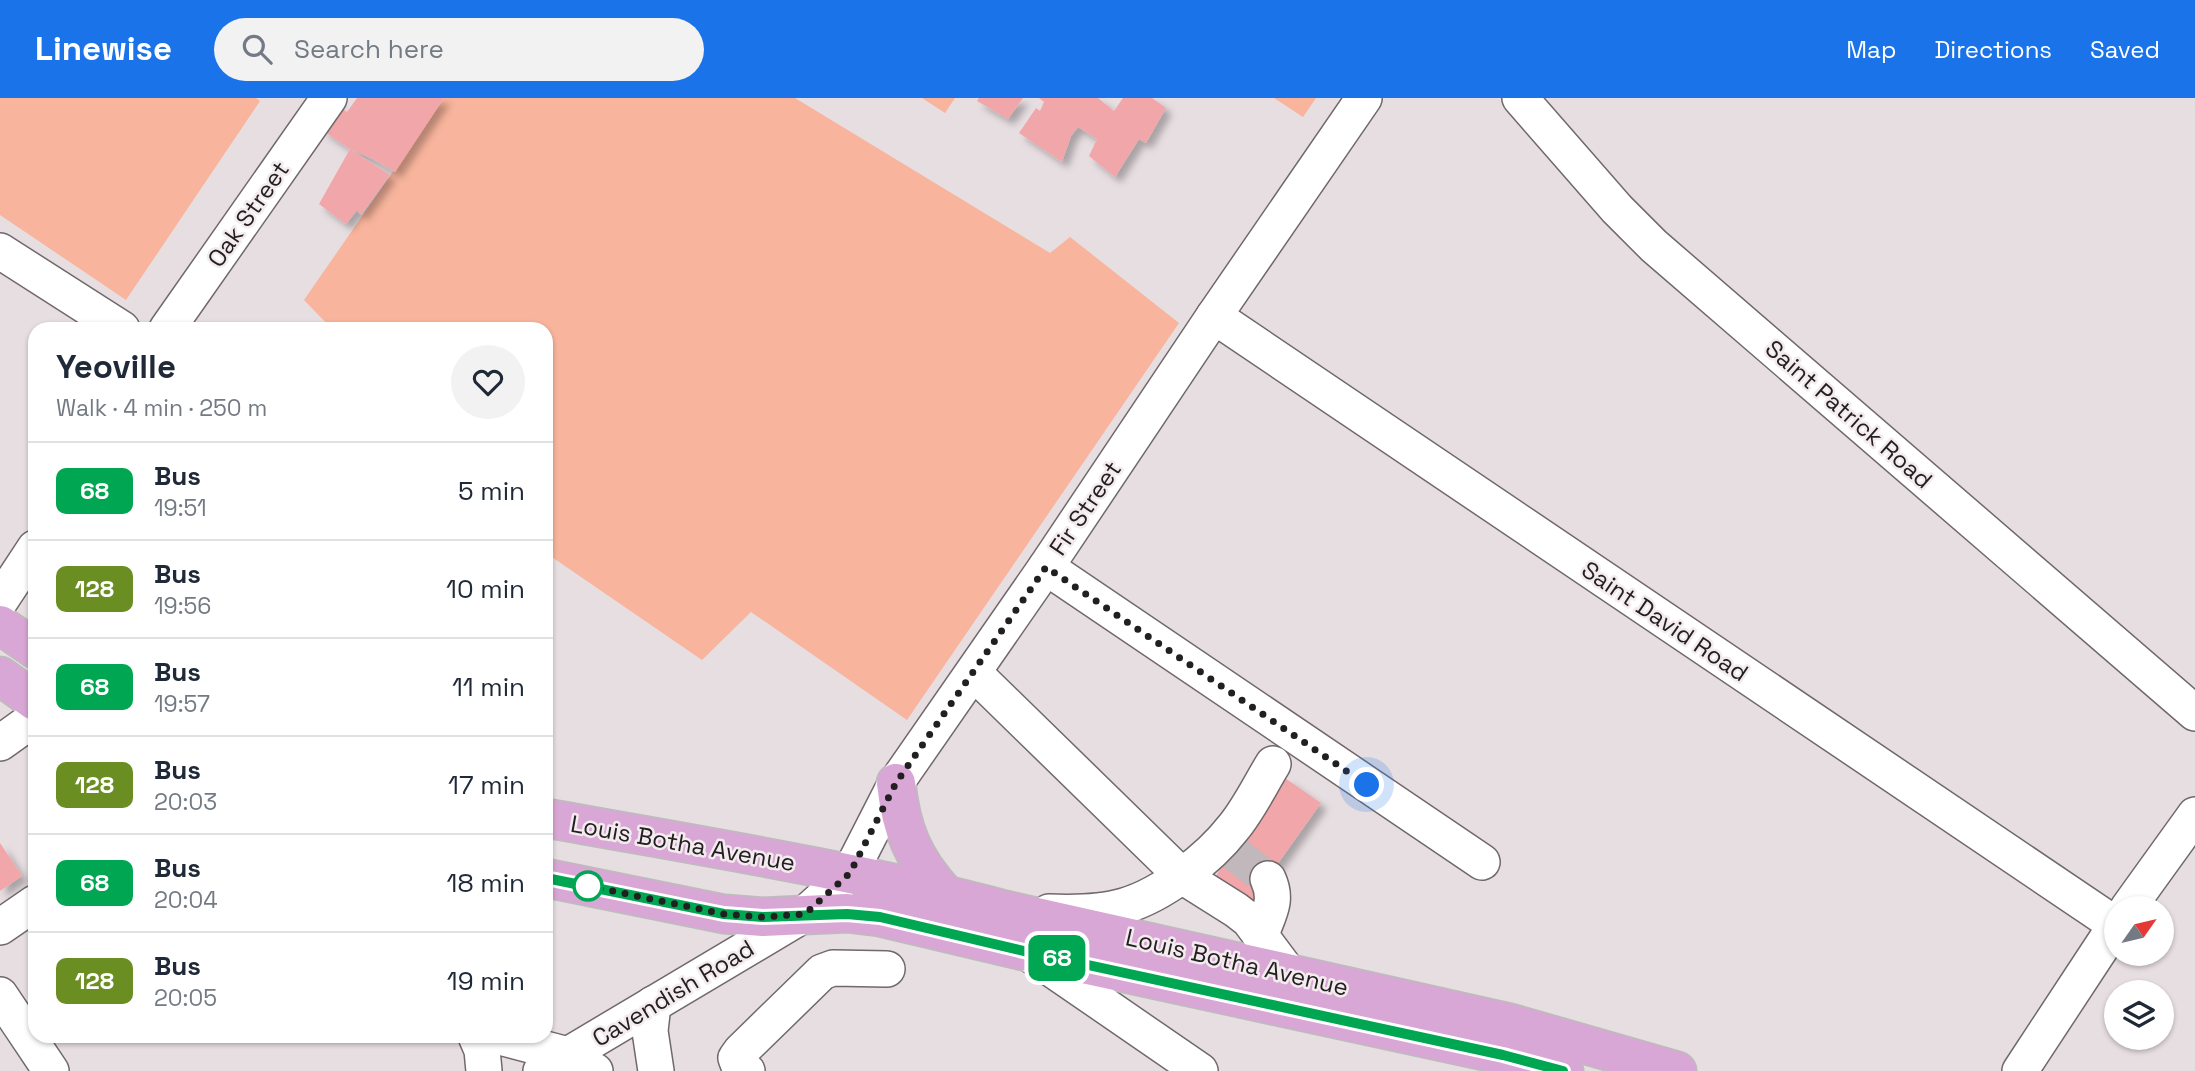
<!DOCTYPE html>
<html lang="en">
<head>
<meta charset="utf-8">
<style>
  :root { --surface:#fff; --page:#f2f2f3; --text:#1f2937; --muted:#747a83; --line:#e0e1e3; --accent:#1a73e8 }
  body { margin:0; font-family:"Space Grotesk",sans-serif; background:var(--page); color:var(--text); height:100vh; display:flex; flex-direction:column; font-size:26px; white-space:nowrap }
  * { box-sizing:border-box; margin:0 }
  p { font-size:23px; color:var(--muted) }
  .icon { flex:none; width:38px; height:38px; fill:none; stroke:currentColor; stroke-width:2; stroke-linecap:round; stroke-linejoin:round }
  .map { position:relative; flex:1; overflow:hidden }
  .details { position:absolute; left:28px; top:224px; width:525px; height:721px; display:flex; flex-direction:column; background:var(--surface); border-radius:21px; box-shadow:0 2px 5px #0004 }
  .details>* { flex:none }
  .badge { padding:0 14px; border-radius:10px; font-size:24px; line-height:46px }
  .needle { width:46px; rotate:56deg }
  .controls { position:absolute; left:2104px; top:798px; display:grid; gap:14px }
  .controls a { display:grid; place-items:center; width:70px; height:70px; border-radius:50%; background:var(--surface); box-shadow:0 2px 5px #0004; font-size:35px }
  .you { position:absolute; width:35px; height:35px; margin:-18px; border:5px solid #fff; border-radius:50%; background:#1a73e8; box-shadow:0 0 0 10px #1a73e833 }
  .map>.badge { position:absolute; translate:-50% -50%; box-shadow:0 0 0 4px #fff }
  .round { display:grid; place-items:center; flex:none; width:74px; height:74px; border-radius:37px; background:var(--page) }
  .head { display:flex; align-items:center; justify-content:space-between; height:119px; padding:0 28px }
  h1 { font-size:33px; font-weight:700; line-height:52px }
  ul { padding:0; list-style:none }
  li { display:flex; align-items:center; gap:21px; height:98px; padding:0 28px; border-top:2px solid var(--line) }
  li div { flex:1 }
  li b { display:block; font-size:26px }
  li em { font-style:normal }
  li .badge { min-width:77px; font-weight:700; text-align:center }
  header { display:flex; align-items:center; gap:42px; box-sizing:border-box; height:98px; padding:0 35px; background:var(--accent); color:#fff }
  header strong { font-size:33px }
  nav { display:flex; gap:38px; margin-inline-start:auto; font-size:24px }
  .search { width:490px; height:63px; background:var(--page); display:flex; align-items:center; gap:18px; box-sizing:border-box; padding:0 24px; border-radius:38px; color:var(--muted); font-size:26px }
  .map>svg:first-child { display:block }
</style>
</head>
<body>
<header>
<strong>Linewise</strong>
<div class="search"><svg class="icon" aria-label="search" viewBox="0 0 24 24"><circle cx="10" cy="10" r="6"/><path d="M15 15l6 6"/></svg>Search here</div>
<nav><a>Map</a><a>Directions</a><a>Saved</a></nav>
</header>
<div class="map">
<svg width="2195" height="973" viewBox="0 0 2195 973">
  <defs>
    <filter id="shadow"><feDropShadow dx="6" dy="6" stdDeviation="3.5" flood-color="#0004"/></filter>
  </defs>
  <rect width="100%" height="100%" fill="#e7dee1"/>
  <g fill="#f8b49c">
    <polygon points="0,0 256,0 260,3 126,202 0,117"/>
    <polygon points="444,0 795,0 1050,155 1070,139 1179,225 907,622 751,514 702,562 546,455 546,231 332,231 304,202"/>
    <polygon points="922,0 955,0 945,15"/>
    <polygon points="1274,0 1316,0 1303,19"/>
  </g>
  <g fill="#f1a6a9" filter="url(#shadow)">
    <polygon points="357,0 444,0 395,74 373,61 350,51 322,32 336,7 347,14"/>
    <polygon points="979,0 1023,0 1008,21 977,3"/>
    <polygon points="1039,0 1098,0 1114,13 1123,0 1152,0 1166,10 1146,45 1139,41 1115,79 1089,58 1097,41 1078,29 1071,38 1062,64 1019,35 1036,10 1040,13 1044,4"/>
    <polygon points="350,51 390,77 361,117 357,112 346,126 319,106"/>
    <polygon points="1285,680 1321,705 1249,806 1214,781 1231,753"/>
    <polygon points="0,745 22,778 0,793"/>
  </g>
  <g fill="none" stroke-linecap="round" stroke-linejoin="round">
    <polyline stroke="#c0b8ba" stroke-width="35" stroke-dasharray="35 18" stroke-linecap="butt" points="1231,753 1268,781"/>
    <defs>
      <g id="minor">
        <polyline points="1520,0 1617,111 1654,148 2195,615"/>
        <polyline points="0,153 122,231"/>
        <polyline points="1214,218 2116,827"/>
        <polyline points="167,231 329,0"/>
        <polyline points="1046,469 1482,764"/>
        <polyline points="0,503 35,450"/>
        <polyline points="974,575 1182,778 1236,812 1249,822 1290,877"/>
        <polyline points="0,645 35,620"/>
        <polyline points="2128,810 2195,717"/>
        <path d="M 1049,814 C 1074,815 1100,815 1124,808 C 1162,797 1209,761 1233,730 C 1249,711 1260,687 1273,666"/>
        <polyline points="0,829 35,805"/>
        <path d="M 1261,836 C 1269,815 1278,802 1268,781"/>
        <polyline points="1030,856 1200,973"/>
        <polyline points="0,897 51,973"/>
        <polyline points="653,906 650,933 656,973"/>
        <polyline points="476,938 482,952 484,973"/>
        <polyline points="496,938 568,957 595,973"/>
        <polyline points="541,973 805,816 850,775 896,685 1046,469 1214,218 1364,0"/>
        <polyline points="747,973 739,968 736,960 741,953 822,874 833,870 887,871"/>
        <polyline points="2020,973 2116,827"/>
      </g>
      <g id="major">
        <polyline points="0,527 35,551"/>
        <polyline points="0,578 35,603"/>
        <path d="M 896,685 C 901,732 913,761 945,796"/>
        <path d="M 546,720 C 700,748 854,772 1005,812 L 1510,925 L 1677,973"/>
        <polyline points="546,780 724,816 763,819 847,815 880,819 1028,854 1503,957 1564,973"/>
      </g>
    </defs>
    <use href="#minor" stroke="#70686b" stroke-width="38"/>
    <use href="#major" stroke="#bdbcbc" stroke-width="41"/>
    <use href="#minor" stroke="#fff" stroke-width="35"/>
    <use href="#major" stroke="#d9a7d5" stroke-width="38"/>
  </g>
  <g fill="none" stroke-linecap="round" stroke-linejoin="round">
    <defs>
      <polyline id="line" points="546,780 724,816 763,819 847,816 880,819 1028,854 1503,957 1563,973"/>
    </defs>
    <use href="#line" stroke="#fff" stroke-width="16"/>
    <use href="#line" stroke="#00a651" stroke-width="10"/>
    <polyline stroke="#221f20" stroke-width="7" stroke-dasharray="0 12.6" points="588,788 724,816 763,819 805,816 850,775 896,685 1046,469 1367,687"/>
  </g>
  <circle fill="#fff" stroke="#00a651" stroke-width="3.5" cx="588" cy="788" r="14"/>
  <g text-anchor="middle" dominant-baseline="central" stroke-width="5" stroke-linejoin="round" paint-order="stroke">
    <g font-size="24" fill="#221f20" stroke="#f4ebef">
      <text transform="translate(248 116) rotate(-55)">Oak Street</text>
      <text transform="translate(1849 316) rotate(41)">Saint Patrick Road</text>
      <text transform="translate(1085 410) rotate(-56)">Fir Street</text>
      <text transform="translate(1665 523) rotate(34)">Saint David Road</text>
      <text transform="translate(683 745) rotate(10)">Louis Botha Avenue</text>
      <text transform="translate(1237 864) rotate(13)">Louis Botha Avenue</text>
      <text transform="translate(673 895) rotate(-31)">Cavendish Road</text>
    </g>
  </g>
</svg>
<div class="controls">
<a><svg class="needle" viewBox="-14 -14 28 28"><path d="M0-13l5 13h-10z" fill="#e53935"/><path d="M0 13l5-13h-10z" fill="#747a83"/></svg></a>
<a><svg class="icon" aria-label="layers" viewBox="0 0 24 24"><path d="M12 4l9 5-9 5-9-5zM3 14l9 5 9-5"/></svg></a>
</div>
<div class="you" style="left:1367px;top:687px"></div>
<b class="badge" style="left:1057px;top:860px;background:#00a651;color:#fff">68</b>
<section class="details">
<div class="head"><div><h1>Yeoville</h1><p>Walk · 4 min · 250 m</p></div><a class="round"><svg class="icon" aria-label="heart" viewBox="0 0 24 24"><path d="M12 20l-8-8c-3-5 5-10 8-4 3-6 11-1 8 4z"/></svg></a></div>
<ul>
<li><span class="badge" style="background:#00a651;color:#fff">68</span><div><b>Bus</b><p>19:51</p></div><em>5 min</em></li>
<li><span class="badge" style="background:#6b8e23;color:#fff">128</span><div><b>Bus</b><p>19:56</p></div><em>10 min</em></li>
<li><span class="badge" style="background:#00a651;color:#fff">68</span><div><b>Bus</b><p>19:57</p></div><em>11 min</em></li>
<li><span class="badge" style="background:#6b8e23;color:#fff">128</span><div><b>Bus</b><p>20:03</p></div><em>17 min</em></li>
<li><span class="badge" style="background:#00a651;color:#fff">68</span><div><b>Bus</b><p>20:04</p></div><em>18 min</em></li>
<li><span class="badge" style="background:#6b8e23;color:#fff">128</span><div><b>Bus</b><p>20:05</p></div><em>19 min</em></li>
</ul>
</section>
</div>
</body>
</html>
